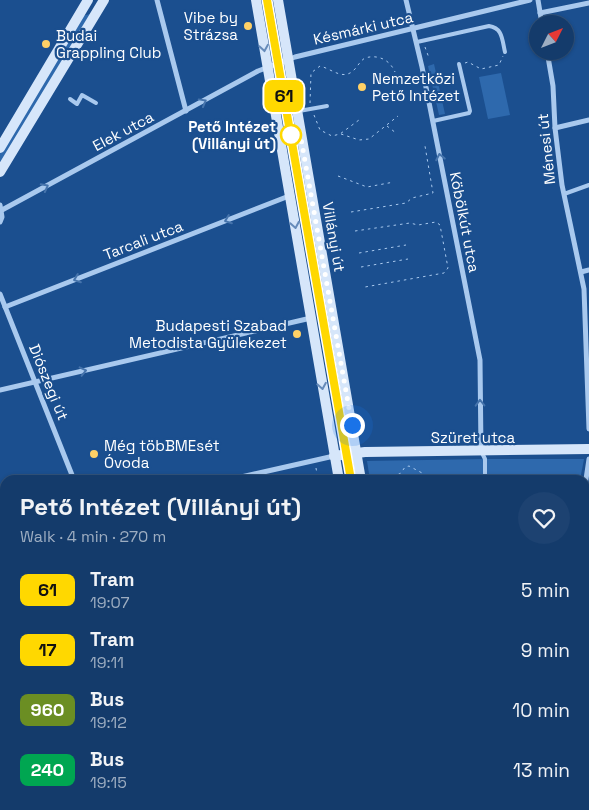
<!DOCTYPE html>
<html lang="en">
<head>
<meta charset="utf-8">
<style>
  :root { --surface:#143b6b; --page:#1d4271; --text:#f1f3f6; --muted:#9dadc1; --line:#33557e }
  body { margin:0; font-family:"Space Grotesk",sans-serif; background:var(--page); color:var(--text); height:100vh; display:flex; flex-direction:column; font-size:19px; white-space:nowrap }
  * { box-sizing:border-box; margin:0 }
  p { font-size:16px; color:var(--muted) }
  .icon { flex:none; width:28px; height:28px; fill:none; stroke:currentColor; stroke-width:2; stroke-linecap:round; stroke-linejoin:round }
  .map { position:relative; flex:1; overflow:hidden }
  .side { position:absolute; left:0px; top:475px; width:590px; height:335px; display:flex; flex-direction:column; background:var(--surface); border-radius:15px 15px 0 0; box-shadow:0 1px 4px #0004,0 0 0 1px var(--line) }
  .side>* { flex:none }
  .badge { padding:0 10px; border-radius:8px; font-size:18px; line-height:32px }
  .needle { width:32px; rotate:48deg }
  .buttons { position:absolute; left:529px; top:15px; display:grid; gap:10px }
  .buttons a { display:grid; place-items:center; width:45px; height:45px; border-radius:50%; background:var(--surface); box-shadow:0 1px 4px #0004,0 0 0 1px var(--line); font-size:25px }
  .you { position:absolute; width:25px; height:25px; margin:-12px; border:4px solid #fff; border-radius:50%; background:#1a73e8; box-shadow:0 0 0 8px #1a73e833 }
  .map>.badge { position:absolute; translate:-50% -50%; box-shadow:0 0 0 2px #fff }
  .round { display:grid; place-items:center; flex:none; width:52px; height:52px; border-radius:26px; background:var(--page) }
  .summary { display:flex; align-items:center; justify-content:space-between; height:85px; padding:0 20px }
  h1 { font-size:24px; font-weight:700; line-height:38px }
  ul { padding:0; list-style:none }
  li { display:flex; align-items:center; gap:15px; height:60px; padding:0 20px }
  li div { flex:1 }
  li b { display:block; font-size:19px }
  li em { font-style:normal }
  li .badge { min-width:55px; font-weight:700; text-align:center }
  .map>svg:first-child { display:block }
</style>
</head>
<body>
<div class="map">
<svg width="589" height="810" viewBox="0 0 589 810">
  <rect width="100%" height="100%" fill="#1b4f8f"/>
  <g fill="#2e69ad">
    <polygon points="90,14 0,166 0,153 82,16"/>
    <polygon points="434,64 445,114 439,115 428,66"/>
    <polygon points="501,73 510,115 488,119 479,77"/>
    <polygon points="485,459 584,459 580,480 370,480 367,461"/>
    <polygon points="585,543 589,556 589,776 585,773"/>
  </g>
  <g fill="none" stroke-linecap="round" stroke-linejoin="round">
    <g stroke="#a9c9ee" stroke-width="1" stroke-dasharray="2.5 4" stroke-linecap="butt">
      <polyline points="425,47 429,58"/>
      <polyline points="465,63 468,62 481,69 499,65 503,56"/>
      <path d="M 310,103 L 311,73 L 320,66 C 332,69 343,81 354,70 C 358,66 360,61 365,58 C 378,54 390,60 395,72"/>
      <polyline points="314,115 320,130 332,136 340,134 359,120"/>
      <polyline points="387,126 396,133"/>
      <polyline points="341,134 359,140 369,139 398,116"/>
      <polyline points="338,176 367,187 394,182"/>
      <polyline points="351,212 406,203 412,198 433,193 425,146"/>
      <polyline points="355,231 410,223 418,225 436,222 440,225 448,268 444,273 365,287"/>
      <polyline points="359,253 406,245"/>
      <polyline points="361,267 408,259"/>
      <polyline points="316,468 317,474"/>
      <polyline points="291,474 292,479"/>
      <polyline points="397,480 397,475 401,473 405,467 409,466 424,474 430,480"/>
      <polyline points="585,563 589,576"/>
      <polyline points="585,580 589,579"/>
      <polyline points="585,590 589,610"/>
      <polyline points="587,640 589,634"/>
      <polyline points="585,656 589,655"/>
      <polyline points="515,805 517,810"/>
      <polyline points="570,810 581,806"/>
    </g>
    <g stroke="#a9c9ee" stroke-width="4">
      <path d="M 417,42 L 489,26 C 503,28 502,40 505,52"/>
      <polyline points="70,99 77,104 82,95 96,103"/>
      <polyline points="299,111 327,106"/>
      <polyline points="433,121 469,113 470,111 459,64"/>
      <polyline points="564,194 589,185"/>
      <polyline points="481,451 485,459 485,480"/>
      <polyline points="585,787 589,791"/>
      <polyline points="253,810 266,805"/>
    </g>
    <g stroke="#a9c9ee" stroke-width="5">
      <polyline points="157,0 186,111"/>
      <polyline points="406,0 422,67 480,360 481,451"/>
      <polyline points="538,0 542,24"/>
      <polyline points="540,13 589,3"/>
      <polyline points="547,51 553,86 555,128 562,185 584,289 589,429"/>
      <polyline points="555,128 589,120"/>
      <polyline points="0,205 2,217 0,222"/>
      <polyline points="2,210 258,71 295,57 530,0"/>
      <polyline points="581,272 589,270"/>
      <polyline points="0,294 74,480"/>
      <polyline points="5,307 289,196"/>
      <polyline points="0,390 311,318"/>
      <polyline points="228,480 334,456"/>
      <polyline points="585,486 589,459"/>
      <polyline points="585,497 589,527"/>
      <polyline points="0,532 5,530"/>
      <polyline points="0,673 5,671"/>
      <polyline points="0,765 5,763"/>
      <polyline points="205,805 207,810"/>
      <polyline points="173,810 187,805"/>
      <polyline points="586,810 589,799"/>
    </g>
    <g stroke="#d6e6fa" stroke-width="10">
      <polyline points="256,0 339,480"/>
      <polyline points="278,0 361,480"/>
      <polyline points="0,148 88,0"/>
      <polyline points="0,172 104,0"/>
      <polyline points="334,456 365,452 589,449"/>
      <polyline points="0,804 3,810"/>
      <polyline points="424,805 426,810"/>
      <polyline points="447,805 449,810"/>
    </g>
    <g stroke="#fff" stroke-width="1">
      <polyline points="267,0 351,480"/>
      <polyline points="436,805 438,810"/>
    </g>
  </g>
  <defs><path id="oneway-chevron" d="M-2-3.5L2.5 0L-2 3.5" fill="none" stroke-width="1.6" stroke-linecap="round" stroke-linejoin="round" transform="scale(1.25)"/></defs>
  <g stroke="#668bba">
    <use href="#oneway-chevron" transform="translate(264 48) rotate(81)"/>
    <use href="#oneway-chevron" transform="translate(295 225) rotate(80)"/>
    <use href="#oneway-chevron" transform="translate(322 386) rotate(80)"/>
  </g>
  <g stroke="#4674ac">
    <use href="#oneway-chevron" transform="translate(203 102) rotate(-29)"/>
    <use href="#oneway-chevron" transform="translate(440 157) rotate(-101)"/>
    <use href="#oneway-chevron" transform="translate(45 187) rotate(-28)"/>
    <use href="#oneway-chevron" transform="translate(228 220) rotate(159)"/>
    <use href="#oneway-chevron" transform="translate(77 279) rotate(159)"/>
    <use href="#oneway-chevron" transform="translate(83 371) rotate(-13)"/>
    <use href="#oneway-chevron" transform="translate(480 403) rotate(-91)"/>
  </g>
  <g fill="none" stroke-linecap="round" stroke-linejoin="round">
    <defs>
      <polyline id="line" points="267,0 351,480"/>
    </defs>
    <use href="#line" stroke="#fff" stroke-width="11"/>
    <use href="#line" stroke="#ffd800" stroke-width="8"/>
    <polyline stroke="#fff" stroke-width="5" stroke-dasharray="0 9" points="291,135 300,133 352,425"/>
  </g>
  <g fill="#ffd166" stroke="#1b4f8f" stroke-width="2">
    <circle cx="248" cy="26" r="5"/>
    <circle cx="46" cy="44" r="5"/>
    <circle cx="362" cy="87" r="5"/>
    <circle cx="297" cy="334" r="5"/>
    <circle cx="94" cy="454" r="5"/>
  </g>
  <circle fill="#fff" stroke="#ffd800" stroke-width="2.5" cx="291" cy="135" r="10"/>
  <g text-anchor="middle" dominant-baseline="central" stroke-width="4.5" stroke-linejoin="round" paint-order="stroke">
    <g font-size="15" fill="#fff" stroke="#1b4f8f" text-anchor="start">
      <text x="238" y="17" text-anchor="end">Vibe by<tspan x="238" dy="17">Strázsa</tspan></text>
      <text x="56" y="35">Budai<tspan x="56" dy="17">Grappling Club</tspan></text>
      <text x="372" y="78">Nemzetközi<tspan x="372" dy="17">Pető Intézet</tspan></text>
      <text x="287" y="325" text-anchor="end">Budapesti Szabad<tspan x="287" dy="17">Metodista Gyülekezet</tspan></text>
      <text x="104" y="445">Még töbBMEsét<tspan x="104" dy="17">Óvoda</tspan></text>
    </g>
    <g font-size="15" fill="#fff" stroke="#1b4f8f">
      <text transform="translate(363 28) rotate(-13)">Késmárki utca</text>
      <text transform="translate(123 131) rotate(-28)">Elek utca</text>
      <text transform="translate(546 149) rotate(-96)">Ménesi út</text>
      <text transform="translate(465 222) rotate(79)">Köbölkút utca</text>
      <text transform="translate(334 237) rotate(80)">Villányi út</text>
      <text transform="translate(143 240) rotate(-21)">Tarcali utca</text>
      <text transform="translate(49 382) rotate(68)">Diószegi út</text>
      <text x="473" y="437">Szüret utca</text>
    </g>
    <g font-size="15" font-weight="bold" fill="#fff" stroke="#1b4f8f" text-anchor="end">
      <text x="276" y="126">Pető Intézet<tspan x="276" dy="17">(Villányi út)</tspan></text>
    </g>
  </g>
</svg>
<div class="buttons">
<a><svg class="needle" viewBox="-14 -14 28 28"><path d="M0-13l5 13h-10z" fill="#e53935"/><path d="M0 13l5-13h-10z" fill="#9dadc1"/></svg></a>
</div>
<div class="you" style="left:352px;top:425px"></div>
<b class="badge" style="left:284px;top:96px;background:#ffd800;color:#111">61</b>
<section class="side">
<div class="summary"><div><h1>Pető Intézet (Villányi út)</h1><p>Walk · 4 min · 270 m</p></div><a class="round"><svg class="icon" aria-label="heart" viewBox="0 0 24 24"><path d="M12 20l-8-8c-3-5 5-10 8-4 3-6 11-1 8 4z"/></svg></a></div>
<ul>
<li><span class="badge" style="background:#ffd800;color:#111">61</span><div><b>Tram</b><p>19:07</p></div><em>5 min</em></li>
<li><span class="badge" style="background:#ffd800;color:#111">17</span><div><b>Tram</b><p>19:11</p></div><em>9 min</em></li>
<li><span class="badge" style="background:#6b8e23;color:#fff">960</span><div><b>Bus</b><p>19:12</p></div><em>10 min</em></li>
<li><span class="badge" style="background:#00a651;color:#fff">240</span><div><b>Bus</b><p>19:15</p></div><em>13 min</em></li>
</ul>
</section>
</div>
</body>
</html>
